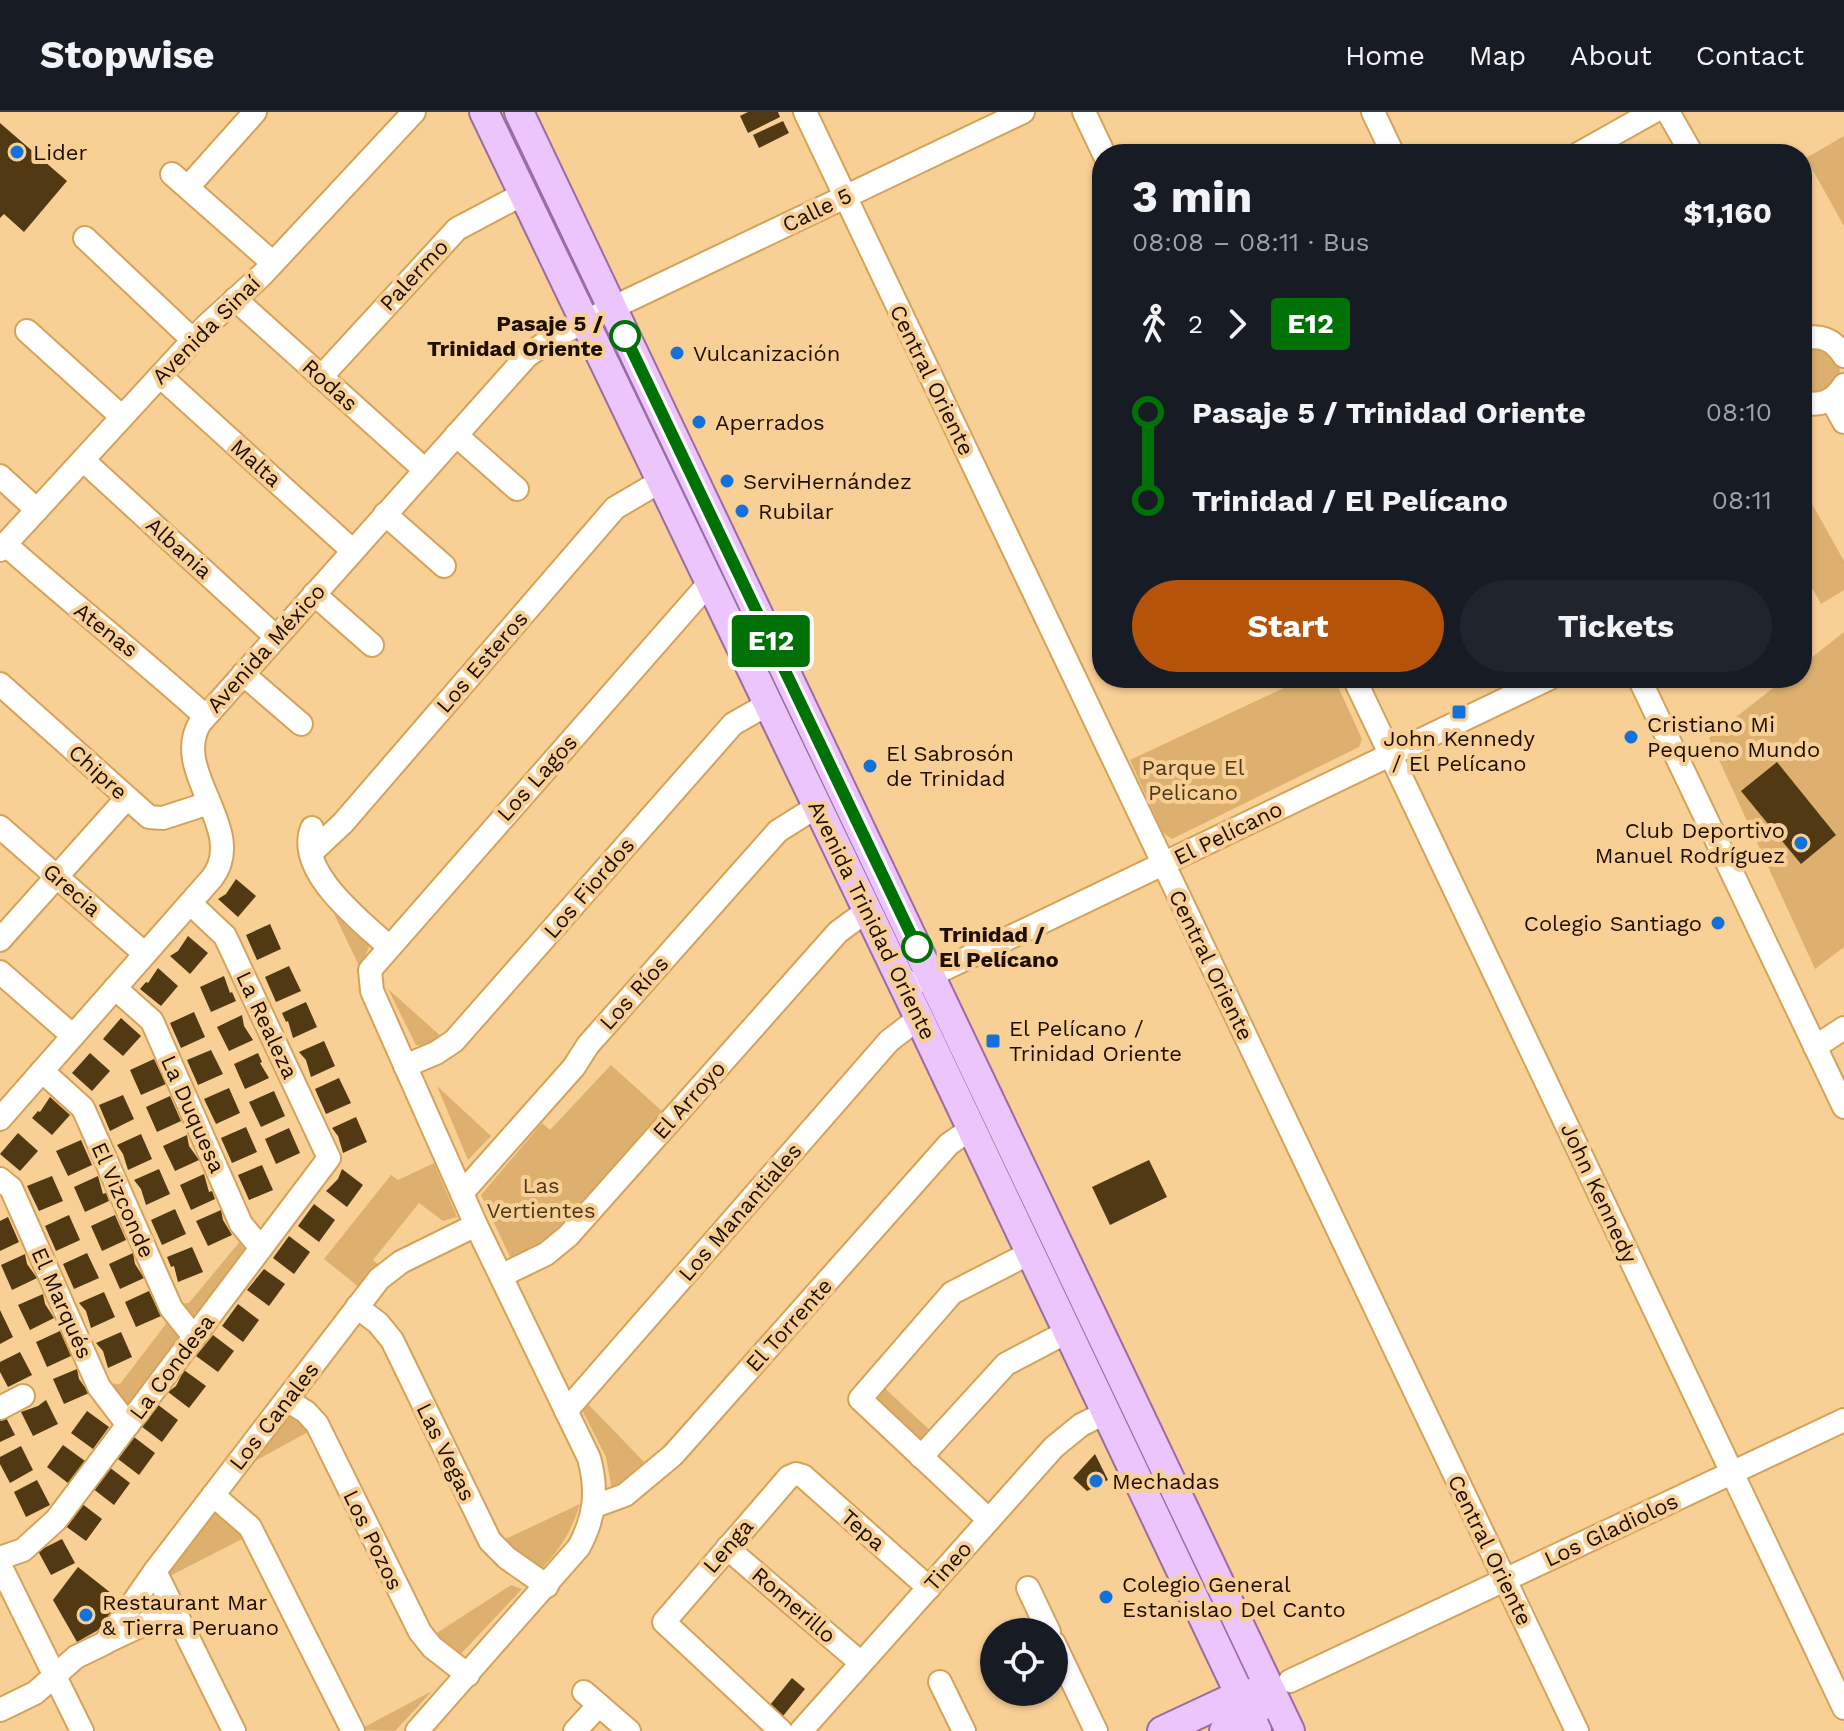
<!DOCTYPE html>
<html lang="en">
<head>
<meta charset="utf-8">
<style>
  :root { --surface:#171b24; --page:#20242c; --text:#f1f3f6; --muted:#9ea1a6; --line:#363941; --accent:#b45309 }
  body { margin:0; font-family:"Work Sans",sans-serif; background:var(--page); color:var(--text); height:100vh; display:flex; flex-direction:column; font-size:30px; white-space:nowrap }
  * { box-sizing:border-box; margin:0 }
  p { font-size:26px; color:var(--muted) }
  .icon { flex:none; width:44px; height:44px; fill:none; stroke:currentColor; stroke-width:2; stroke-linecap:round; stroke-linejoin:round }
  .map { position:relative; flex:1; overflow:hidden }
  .side { position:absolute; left:1092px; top:32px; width:720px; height:544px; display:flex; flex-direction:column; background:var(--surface); border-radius:32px; box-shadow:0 2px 6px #0004 }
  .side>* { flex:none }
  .badge { padding:0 16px; border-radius:6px; font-size:28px; line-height:52px }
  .tools { position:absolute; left:980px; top:1506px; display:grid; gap:16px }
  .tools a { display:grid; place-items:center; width:88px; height:88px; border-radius:50%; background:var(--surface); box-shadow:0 2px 6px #0004; font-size:40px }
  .map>.badge { position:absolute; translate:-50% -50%; box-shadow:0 0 0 4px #fff }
  .legs { display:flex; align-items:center; gap:12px; height:88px; padding:0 40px; font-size:26px }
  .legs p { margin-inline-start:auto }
  .headline { display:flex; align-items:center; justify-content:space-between; height:136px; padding:0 40px }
  h1 { font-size:44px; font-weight:700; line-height:60px }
  .primary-button { display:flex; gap:16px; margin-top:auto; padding:16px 40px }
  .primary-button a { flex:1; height:92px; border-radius:48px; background:var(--accent); color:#fff; font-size:32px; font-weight:700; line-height:92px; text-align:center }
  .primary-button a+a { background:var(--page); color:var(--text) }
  ul { padding:0 40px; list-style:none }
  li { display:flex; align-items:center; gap:28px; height:88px; font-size:30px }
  li i { display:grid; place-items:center; width:12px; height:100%; margin:0 10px; background:currentColor }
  li i::after { content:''; width:20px; height:20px; margin:-10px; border:6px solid; border-radius:50%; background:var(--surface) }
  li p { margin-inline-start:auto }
  li:first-child i { background:linear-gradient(#0000 50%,currentColor 0) }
  li:last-child i { background:linear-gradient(currentColor 50%,#0000 0) }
  header { display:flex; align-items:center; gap:48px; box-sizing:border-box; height:112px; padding:0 40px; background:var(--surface); border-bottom:2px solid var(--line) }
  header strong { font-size:38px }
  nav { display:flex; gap:44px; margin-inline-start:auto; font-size:28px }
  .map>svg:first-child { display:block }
</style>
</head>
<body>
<header>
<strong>Stopwise</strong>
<nav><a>Home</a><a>Map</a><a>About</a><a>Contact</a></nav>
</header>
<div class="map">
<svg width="1844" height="1619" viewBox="0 0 1844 1619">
  <rect width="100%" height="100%" fill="#f8cf95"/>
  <g fill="#ddb06f">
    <polygon points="1844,24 1844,114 1806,46"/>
    <polygon points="1822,232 1840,252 1839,270 1834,278 1802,284 1802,233"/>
    <polygon points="1802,374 1844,449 1844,478 1821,492 1802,458"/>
    <polygon points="1844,520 1844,835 1815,857 1709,626 1786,566 1802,566 1802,553"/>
    <polygon points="1305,566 1334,566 1362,627 1359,635 1172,727 1163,721 1130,648"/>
    <polygon points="328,789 371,830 360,856"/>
    <polygon points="388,877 443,926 426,934 416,933"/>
    <polygon points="611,953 663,1000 551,1125 513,1151 481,1083 542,1011 550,1018"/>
    <polygon points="437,974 491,1024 468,1048"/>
    <polygon points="434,1051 457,1105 443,1109 419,1091 373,1148 382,1156 364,1179 324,1147 391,1063 398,1068"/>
    <polygon points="242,1127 254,1139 200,1211 189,1211 173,1192 189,1191"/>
    <polygon points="172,1204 184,1221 130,1301 102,1271 120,1272"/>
    <polygon points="878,1270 934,1322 922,1334 869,1292"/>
    <polygon points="588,1292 647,1353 613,1384 606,1345 582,1298"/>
    <polygon points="286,1303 305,1314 308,1320 242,1356"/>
    <path d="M 580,1392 C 572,1418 560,1438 541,1457 L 499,1430 Z"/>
    <polygon points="210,1396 218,1396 248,1424 166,1466 163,1458"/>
    <polygon points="511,1473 522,1477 457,1546 432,1524"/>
    <polygon points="432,1579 395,1619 359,1618"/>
  </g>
  <g fill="#503913">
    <polygon points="748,0 778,0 780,5 748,21 740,4"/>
    <polygon points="783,9 789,21 759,36 753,23"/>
    <polygon points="0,11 67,69 24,120 4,102 0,106"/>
    <polygon points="1777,650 1836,723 1801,752 1741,679"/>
    <polygon points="236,767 256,784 238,805 218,787 226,782"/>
    <polygon points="270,812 281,837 257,848 246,823"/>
    <polygon points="188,824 208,841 190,862 170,844 178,839"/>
    <polygon points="289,854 301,879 276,890 265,865"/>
    <polygon points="158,856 178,874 161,894 140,877 146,870 148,871"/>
    <polygon points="224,864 230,881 232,880 236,889 211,900 200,875"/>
    <polygon points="306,890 317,915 293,926 288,909 286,910 282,901"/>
    <polygon points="194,900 205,925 181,936 170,911"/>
    <polygon points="242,903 244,914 253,928 229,939 217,915"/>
    <polygon points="121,906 141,924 123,944 103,927"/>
    <polygon points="324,929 335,954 311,965 306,948 299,940"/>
    <polygon points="211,938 223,962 198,973 187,948"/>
    <polygon points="90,941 110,959 92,979 72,961"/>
    <polygon points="258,941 262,950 260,951 269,966 245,977 234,952"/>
    <polygon points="154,947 166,972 141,983 130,958"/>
    <polygon points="339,966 351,991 326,1002 315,977"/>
    <polygon points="229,976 240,1001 216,1012 204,987"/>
    <polygon points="274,979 285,1004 261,1015 249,990"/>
    <polygon points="123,983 134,1007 110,1019 99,993"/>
    <polygon points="170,984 181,1009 157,1020 146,995"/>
    <polygon points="50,985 70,1003 52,1023 32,1006 38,999 40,1000"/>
    <polygon points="356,1005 367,1030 343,1041 338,1024 332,1016"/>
    <polygon points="246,1015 257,1040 232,1051 221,1026"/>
    <polygon points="289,1016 300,1041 276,1052 265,1027"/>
    <polygon points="18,1021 38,1039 20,1059 0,1042"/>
    <polygon points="141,1022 152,1047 128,1058 123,1042 117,1033"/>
    <polygon points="187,1023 189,1034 199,1048 175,1059 163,1034"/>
    <polygon points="81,1028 92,1053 68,1064 56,1039"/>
    <polygon points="1149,1048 1167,1085 1110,1113 1092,1075"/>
    <polygon points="262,1053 273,1078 249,1088 238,1063"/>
    <polygon points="159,1057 170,1082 146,1093 141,1077 134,1068"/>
    <polygon points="342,1057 363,1073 347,1095 326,1079 338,1067"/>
    <polygon points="204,1062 209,1080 212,1079 215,1087 191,1098 180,1073"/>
    <polygon points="52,1064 63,1089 39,1099 27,1074"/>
    <polygon points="98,1064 103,1082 106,1081 109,1089 85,1100 74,1075"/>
    <polygon points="314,1092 335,1108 319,1130 298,1114"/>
    <polygon points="175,1097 186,1122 162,1133 151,1108"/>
    <polygon points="221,1098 223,1108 232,1123 208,1134 196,1109"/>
    <polygon points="69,1103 80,1128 56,1139 45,1114"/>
    <polygon points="115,1103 126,1128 102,1139 91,1114"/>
    <polygon points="8,1105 19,1130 0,1139 0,1109"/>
    <polygon points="289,1124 310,1140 294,1162 273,1146"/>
    <polygon points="192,1135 203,1160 178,1170 174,1154 171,1155 167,1145"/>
    <polygon points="87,1141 99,1166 74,1177 63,1152"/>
    <polygon points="133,1141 135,1152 144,1166 120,1177 109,1152"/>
    <polygon points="25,1142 27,1152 37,1166 12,1178 1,1153"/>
    <polygon points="264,1157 285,1172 269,1194 247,1178"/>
    <polygon points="149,1179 161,1204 136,1215 125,1190"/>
    <polygon points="104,1180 115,1205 91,1216 86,1199 79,1191"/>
    <polygon points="43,1182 45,1192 54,1206 30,1218 18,1193"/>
    <polygon points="238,1192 259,1208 243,1230 222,1214"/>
    <polygon points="0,1198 13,1225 0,1232"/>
    <polygon points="60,1219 71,1244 47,1255 36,1230"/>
    <polygon points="121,1220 132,1245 108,1256 103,1239 96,1231"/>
    <polygon points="213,1223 234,1239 218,1260 196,1244"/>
    <polygon points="20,1240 32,1263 8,1275 0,1260 0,1250"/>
    <polygon points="77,1257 79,1267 89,1281 64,1292 53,1267"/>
    <polygon points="184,1258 206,1274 189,1296 168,1280 176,1274"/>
    <polygon points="46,1288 58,1312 33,1324 21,1300 38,1294"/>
    <polygon points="157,1292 178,1308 162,1330 141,1314 148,1308"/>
    <polygon points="2,1298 15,1323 0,1330 0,1300"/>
    <polygon points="87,1299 109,1315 93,1337 71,1321"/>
    <polygon points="134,1325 155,1341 139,1363 118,1347"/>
    <polygon points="63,1333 85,1349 68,1371 47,1355"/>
    <polygon points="21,1334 33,1358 10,1371 0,1352 0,1345"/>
    <polygon points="1095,1342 1108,1368 1087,1379 1073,1366"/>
    <polygon points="109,1355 130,1371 114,1393 92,1376"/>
    <polygon points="37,1368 50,1393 26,1405 14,1380"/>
    <polygon points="81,1391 102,1407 86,1429 64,1413 77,1400"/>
    <polygon points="62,1427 75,1451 51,1463 38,1439"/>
    <polygon points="78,1455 121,1489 100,1517 77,1530 53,1488"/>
    <polygon points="792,1566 805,1577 783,1604 770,1593"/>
  </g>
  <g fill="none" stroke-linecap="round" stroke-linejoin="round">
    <defs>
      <g id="minor">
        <polyline points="805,0 1577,1619"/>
        <polyline points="1084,0 1104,42"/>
        <polyline points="1373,0 1393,42"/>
        <polyline points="1668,0 1692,42"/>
        <polyline points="1578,42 1653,0"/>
        <polyline points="172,62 273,151"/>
        <polyline points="188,75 255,0"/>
        <polyline points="85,126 193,228"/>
        <polyline points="235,187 425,358"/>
        <polyline points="27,219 122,305"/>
        <path d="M 1802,227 C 1821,222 1834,228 1844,244"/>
        <polyline points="160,264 353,439"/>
        <polyline points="321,265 457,117 523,82"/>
        <polyline points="1831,287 1844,310"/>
        <path d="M 1802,290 C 1821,295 1834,289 1844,273"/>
        <polyline points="456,323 517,377"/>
        <polyline points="83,348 276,525"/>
        <polyline points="0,364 37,398"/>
        <polyline points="385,402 444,454"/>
        <path d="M 5,432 C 71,491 140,545 205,604"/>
        <polyline points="0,438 206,214 262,163 414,0"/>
        <polyline points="314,482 372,533"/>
        <polyline points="243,562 301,612"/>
        <polyline points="1354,566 1844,1596"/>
        <polyline points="1639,566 1844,995"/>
        <polyline points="0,572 149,705 163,706 209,691"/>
        <polyline points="0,715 145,842"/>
        <path d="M 312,716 C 295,759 361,809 388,834"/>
        <polyline points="311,741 343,711 615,396 661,369"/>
        <polyline points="0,828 127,686"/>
        <polyline points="0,860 73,924"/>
        <polyline points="917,870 1550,566"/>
        <polyline points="115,876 152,909 241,1112 261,1136"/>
        <polyline points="1815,935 1844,916"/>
        <polyline points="405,954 436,941 454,929 733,612 768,592"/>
        <polyline points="42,959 83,996 171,1196 194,1225"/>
        <path d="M 0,1007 L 212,766 C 249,718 170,660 200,611 L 527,244 L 554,225 L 612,196 L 1023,0"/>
        <polyline points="0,1067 11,1076 99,1275 128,1313"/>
        <polyline points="462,1081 574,955 588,933 778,719 818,694"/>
        <polyline points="501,1164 546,1142 568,1124 838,820 868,798"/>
        <polyline points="357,1195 378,1211 392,1228 490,1429 507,1446 547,1474"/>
        <polyline points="287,1288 306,1300 317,1312 420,1520 432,1535 468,1563"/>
        <polyline points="0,1296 23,1284"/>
        <polyline points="566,1299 889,929 919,906"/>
        <polyline points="921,1345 1006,1252 1067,1220"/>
        <polyline points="213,1383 250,1415 353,1619"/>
        <polyline points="595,1394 625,1383 673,1343 949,1032 971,1017"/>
        <polyline points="989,1408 860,1287 952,1181 1030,1141"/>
        <polyline points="727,1436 861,1551"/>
        <polyline points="0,1446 23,1438 56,1408 329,1046 225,824 190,791"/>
        <polyline points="0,1453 82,1619"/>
        <polyline points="155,1459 234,1619"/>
        <polyline points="1028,1476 1049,1520"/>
        <polyline points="106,1530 174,1498"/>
        <polyline points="1054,1531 1096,1619"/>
        <polyline points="1290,1569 1844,1308"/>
        <polyline points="940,1570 964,1619"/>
        <polyline points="584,1580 629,1619"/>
        <polyline points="0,1598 35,1581 76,1545 105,1531 155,1459 379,1167 401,1150 476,1113"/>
        <path d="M 417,1619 L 579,1435 C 595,1405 598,1379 589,1346 L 476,1113 L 372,879 L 370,858 L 710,470"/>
        <polyline points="575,1619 599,1593"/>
        <polyline points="781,1619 664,1510 789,1365 796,1362 803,1364 929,1476"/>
        <polyline points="801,1619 1054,1335 1081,1313 1105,1301"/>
      </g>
      <g id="major">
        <polyline points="484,0 919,906 1257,1619"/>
        <polyline points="519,0 1290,1619"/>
        <polyline points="1162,1619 1239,1583 1257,1580"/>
        <polyline points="1224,1619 1251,1606 1261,1592"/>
      </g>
    </defs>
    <use href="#minor" stroke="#d5a358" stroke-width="26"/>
    <use href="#major" stroke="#9b6ca3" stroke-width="32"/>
    <use href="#minor" stroke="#fff" stroke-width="22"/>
    <use href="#major" stroke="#ecc5fd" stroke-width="28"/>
  </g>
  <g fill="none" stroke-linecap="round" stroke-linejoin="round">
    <defs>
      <polyline id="line-1" points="625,224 917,835"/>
    </defs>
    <use href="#line-1" stroke="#fff" stroke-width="18"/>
    <use href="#line-1" stroke="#007106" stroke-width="12"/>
  </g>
  <g fill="#1372da" stroke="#f8cf95" stroke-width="3">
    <circle cx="17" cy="40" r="8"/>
    <circle cx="677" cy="241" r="8"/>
    <circle cx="699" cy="310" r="8"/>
    <circle cx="727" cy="369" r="8"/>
    <circle cx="742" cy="399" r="8"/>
    <rect x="1451" y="592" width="16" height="16" rx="4"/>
    <circle cx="1631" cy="625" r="8"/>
    <circle cx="870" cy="654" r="8"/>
    <circle cx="1801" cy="731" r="8"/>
    <circle cx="1718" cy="811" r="8"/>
    <rect x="985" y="921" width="16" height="16" rx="4"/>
    <circle cx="1096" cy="1369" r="8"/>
    <circle cx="1106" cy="1485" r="8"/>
    <circle cx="86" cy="1503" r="8"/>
  </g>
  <g fill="#fff" stroke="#007106" stroke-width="4">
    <circle cx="625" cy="224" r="14"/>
    <circle cx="917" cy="835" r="14"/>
  </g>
  <g text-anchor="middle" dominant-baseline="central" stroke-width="8" stroke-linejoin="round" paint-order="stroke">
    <g font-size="22" fill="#1c0e00" stroke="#f8cf95" text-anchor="start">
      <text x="33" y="40">Lider</text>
      <text x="693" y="241">Vulcanización</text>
      <text x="715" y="310">Aperrados</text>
      <text x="743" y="369">ServiHernández</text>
      <text x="758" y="399">Rubilar</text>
      <text x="1647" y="612">Cristiano Mi<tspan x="1647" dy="25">Pequeno Mundo</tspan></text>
      <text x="1459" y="626" text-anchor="middle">John Kennedy<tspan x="1459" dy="25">/ El Pelícano</tspan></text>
      <text x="886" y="641">El Sabrosón<tspan x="886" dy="25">de Trinidad</tspan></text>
      <text x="1785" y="718" text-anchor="end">Club Deportivo<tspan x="1785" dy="25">Manuel Rodríguez</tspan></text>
      <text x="1702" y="811" text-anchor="end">Colegio Santiago</text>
      <text x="1009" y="916">El Pelícano /<tspan x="1009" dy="25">Trinidad Oriente</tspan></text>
      <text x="1112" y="1369">Mechadas</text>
      <text x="1122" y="1472">Colegio General<tspan x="1122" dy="25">Estanislao Del Canto</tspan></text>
      <text x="102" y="1490">Restaurant Mar<tspan x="102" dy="25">&amp; Tierra Peruano</tspan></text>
    </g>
    <g font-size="22" fill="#1c0e00" stroke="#f8cf95">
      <text transform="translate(817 98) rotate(-26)">Calle 5</text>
      <text transform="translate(414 163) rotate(-47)">Palermo</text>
      <text transform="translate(206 218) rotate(-45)">Avenida Sinaí</text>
      <text transform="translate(932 268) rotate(64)">Central Oriente</text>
      <text transform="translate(330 273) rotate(42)">Rodas</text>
      <text transform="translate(256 351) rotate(42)">Malta</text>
      <text transform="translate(179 436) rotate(42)">Albania</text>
      <text transform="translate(106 518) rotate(38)">Atenas</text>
      <text transform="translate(266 536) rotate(-48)">Avenida México</text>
      <text transform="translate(482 550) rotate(-49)">Los Esteros</text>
      <text transform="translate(98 660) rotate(42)">Chipre</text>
      <text transform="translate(537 666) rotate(-48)">Los Lagos</text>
      <text transform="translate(1228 721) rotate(-26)">El Pelícano</text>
      <text transform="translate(589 776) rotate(-49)">Los Fiordos</text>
      <text transform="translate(72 778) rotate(41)">Grecia</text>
      <text transform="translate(872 808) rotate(64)">Avenida Trinidad Oriente</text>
      <text transform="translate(1211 853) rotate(64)">Central Oriente</text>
      <text transform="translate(634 881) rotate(-48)">Los Ríos</text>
      <text transform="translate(267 913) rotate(65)">La Realeza</text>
      <text transform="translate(689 988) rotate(-48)">El Arroyo</text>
      <text transform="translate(193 1002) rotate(66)">La Duquesa</text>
      <text transform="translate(1599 1081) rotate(65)">John Kennedy</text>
      <text transform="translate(123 1088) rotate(66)">El Vizconde</text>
      <text transform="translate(740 1100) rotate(-49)">Los Manantiales</text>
      <text transform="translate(62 1191) rotate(66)">El Marqués</text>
      <text transform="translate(789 1213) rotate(-48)">El Torrente</text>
      <text transform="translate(172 1255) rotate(-53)">La Condesa</text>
      <text transform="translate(274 1304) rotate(-52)">Los Canales</text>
      <text transform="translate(446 1340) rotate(64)">Las Vegas</text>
      <text transform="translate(863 1418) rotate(41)">Tepa</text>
      <text transform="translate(1611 1418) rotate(-25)">Los Gladiolos</text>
      <text transform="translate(373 1428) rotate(64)">Los Pozos</text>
      <text transform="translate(728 1434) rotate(-49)">Lenga</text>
      <text transform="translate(1490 1438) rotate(64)">Central Oriente</text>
      <text transform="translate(948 1454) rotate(-48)">Tineo</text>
      <text transform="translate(794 1493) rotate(41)">Romerillo</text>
    </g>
    <g font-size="22" font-weight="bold" fill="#1c0e00" stroke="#f8cf95" text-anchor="end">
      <text x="603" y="211">Pasaje 5 /<tspan x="603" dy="25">Trinidad Oriente</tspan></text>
      <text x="939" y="822" text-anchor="start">Trinidad /<tspan x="939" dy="25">El Pelícano</tspan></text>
    </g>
    <g font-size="22" fill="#4d391a" stroke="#f8cf95">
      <text x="1193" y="655">Parque El<tspan x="1193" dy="25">Pelicano</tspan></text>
      <text x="541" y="1073">Las<tspan x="541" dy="25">Vertientes</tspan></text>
    </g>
  </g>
</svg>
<div class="tools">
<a><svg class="icon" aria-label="locate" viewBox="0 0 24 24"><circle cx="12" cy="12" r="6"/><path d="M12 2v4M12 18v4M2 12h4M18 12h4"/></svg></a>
</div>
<b class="badge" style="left:771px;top:529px;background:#007106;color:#fff">E12</b>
<section class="side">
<div class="headline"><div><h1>3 min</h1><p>08:08 – 08:11 · Bus</p></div><b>$1,160</b></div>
<div class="legs"><svg class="icon" aria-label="walk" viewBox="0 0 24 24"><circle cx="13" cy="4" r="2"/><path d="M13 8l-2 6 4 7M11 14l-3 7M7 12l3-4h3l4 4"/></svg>2<svg class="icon" aria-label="forward" viewBox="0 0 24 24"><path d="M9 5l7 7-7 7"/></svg><b class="badge" style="background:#007106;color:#fff">E12</b></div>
<ul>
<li><i style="color:#007106"></i><b>Pasaje 5 / Trinidad Oriente</b><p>08:10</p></li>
<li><i style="color:#007106"></i><b>Trinidad / El Pelícano</b><p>08:11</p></li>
</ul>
<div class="primary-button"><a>Start</a><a>Tickets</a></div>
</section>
</div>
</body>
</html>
